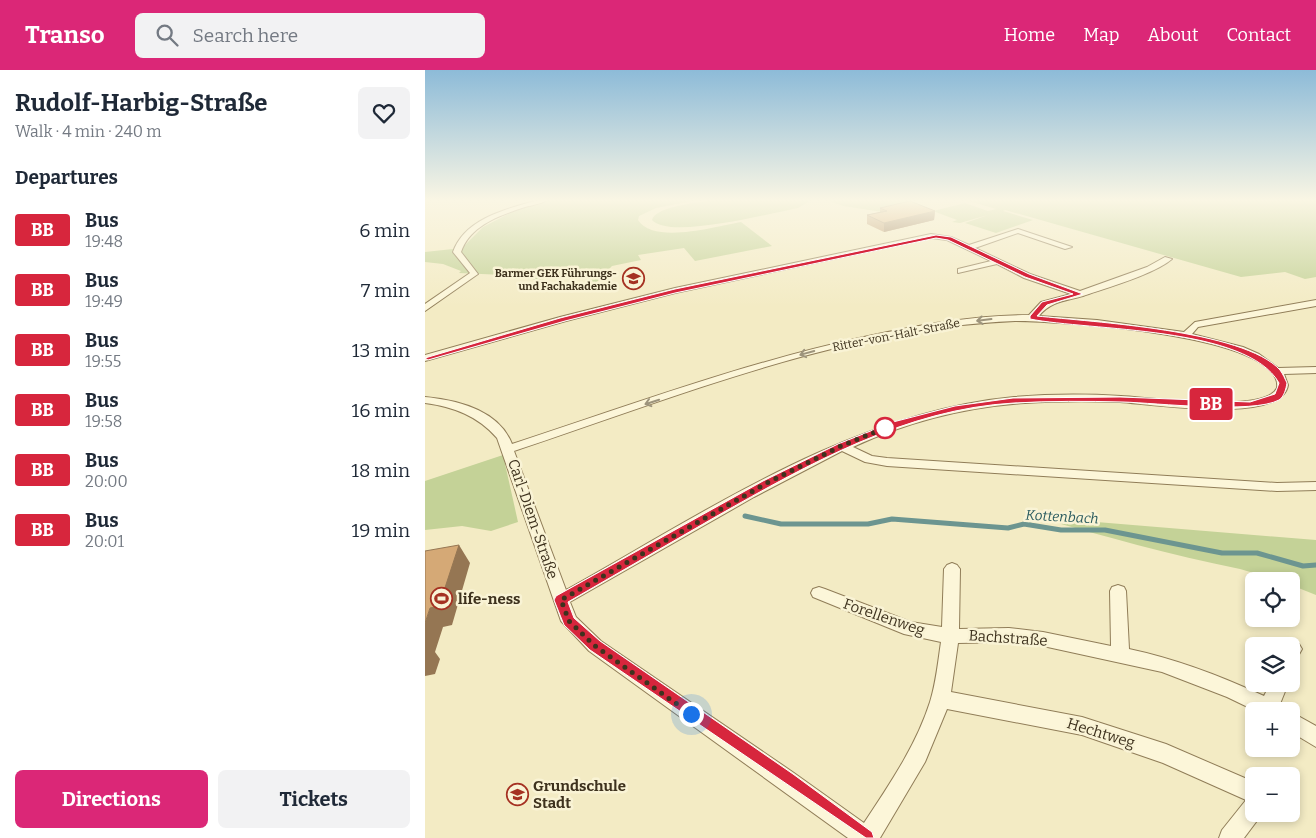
<!DOCTYPE html>
<html lang="en">
<head>
<meta charset="utf-8">
<style>
  :root { --surface:#fff; --page:#f2f2f3; --text:#1f2937; --muted:#747a83; --accent:#db2777 }
  body { margin:0; font-family:Bitter,serif; background:var(--page); color:var(--text); height:100vh; display:flex; flex-direction:column; font-size:19px; white-space:nowrap }
  * { box-sizing:border-box; margin:0 }
  p { font-size:16px; color:var(--muted) }
  .icon { flex:none; width:28px; height:28px; fill:none; stroke:currentColor; stroke-width:2; stroke-linecap:round; stroke-linejoin:round }
  .map { position:relative; flex:1; overflow:hidden }
  .side { display:flex; flex-direction:column; background:var(--surface); width:425px }
  .side>* { flex:none }
  .badge { padding:0 10px; border-radius:4px; font-size:18px; line-height:32px }
  .controls { position:absolute; left:820px; top:502px; display:grid; gap:10px }
  .controls a { display:grid; place-items:center; width:55px; height:55px; border-radius:8px; background:var(--surface); box-shadow:0 2px 8px #0003; font-size:25px }
  .you { position:absolute; width:25px; height:25px; margin:-12px; border:4px solid #fff; border-radius:50%; background:#1a73e8; box-shadow:0 0 0 8px #1a73e833 }
  .map>.badge { position:absolute; translate:-50% -50%; box-shadow:0 0 0 2px #fff }
  h2 { padding:0 15px; font-size:19px; line-height:45px }
  .round { display:grid; place-items:center; flex:none; width:52px; height:52px; border-radius:8px; background:var(--page) }
  .overview { display:flex; align-items:center; justify-content:space-between; height:85px; padding:0 15px }
  h1 { font-size:24px; font-weight:700; line-height:38px }
  .primary-button { display:flex; gap:10px; margin-top:auto; padding:10px 15px }
  .primary-button a { flex:1; height:58px; border-radius:8px; background:var(--accent); color:#fff; font-size:20px; font-weight:700; line-height:58px; text-align:center }
  .primary-button a+a { background:var(--page); color:var(--text) }
  ul { padding:0; list-style:none }
  li { display:flex; align-items:center; gap:15px; height:60px; padding:0 15px }
  li div { flex:1 }
  li b { display:block; font-size:19px }
  li em { font-style:normal }
  li .badge { min-width:55px; font-weight:700; text-align:center }
  header { display:flex; align-items:center; gap:30px; box-sizing:border-box; height:70px; padding:0 25px; background:var(--accent); color:#fff }
  header strong { font-size:24px }
  nav { display:flex; gap:28px; margin-inline-start:auto; font-size:18px }
  .search { width:350px; height:45px; background:var(--page); display:flex; align-items:center; gap:12px; box-sizing:border-box; padding:0 18px; border-radius:8px; color:var(--muted); font-size:19px }
  main { display:flex; flex:1; min-height:0 }
  .map>svg:first-child { display:block }
</style>
</head>
<body>
<header>
<strong>Transo</strong>
<div class="search"><svg class="icon" aria-label="search" viewBox="0 0 24 24"><circle cx="10" cy="10" r="6"/><path d="M15 15l6 6"/></svg>Search here</div>
<nav><a>Home</a><a>Map</a><a>About</a><a>Contact</a></nav>
</header>
<main>
<section class="side">
<div class="overview"><div><h1>Rudolf-Harbig-Straße</h1><p>Walk · 4 min · 240 m</p></div><a class="round"><svg class="icon" aria-label="heart" viewBox="0 0 24 24"><path d="M12 20l-8-8c-3-5 5-10 8-4 3-6 11-1 8 4z"/></svg></a></div>
<h2>Departures</h2>
<ul>
<li><span class="badge" style="background:#d7263d;color:#fff">BB</span><div><b>Bus</b><p>19:48</p></div><em>6 min</em></li>
<li><span class="badge" style="background:#d7263d;color:#fff">BB</span><div><b>Bus</b><p>19:49</p></div><em>7 min</em></li>
<li><span class="badge" style="background:#d7263d;color:#fff">BB</span><div><b>Bus</b><p>19:55</p></div><em>13 min</em></li>
<li><span class="badge" style="background:#d7263d;color:#fff">BB</span><div><b>Bus</b><p>19:58</p></div><em>16 min</em></li>
<li><span class="badge" style="background:#d7263d;color:#fff">BB</span><div><b>Bus</b><p>20:00</p></div><em>18 min</em></li>
<li><span class="badge" style="background:#d7263d;color:#fff">BB</span><div><b>Bus</b><p>20:01</p></div><em>19 min</em></li>
</ul>
<div class="primary-button"><a>Directions</a><a>Tickets</a></div>
</section>
<div class="map">
<svg width="891" height="768" viewBox="0 0 891 768">
  <rect width="100%" height="100%" fill="#f3ebc4"/>
  <g fill="#c4d297">
    <path d="M 123,130 L 273,130 L 231,138 L 214,146 L 213,150 C 229,175 292,156 316,152 L 347,176 L 270,191 L 259,178 L 213,185 L 216,190 L 187,196 L 170,214 L 155,200 L 112,211 L 99,206 L 34,203 L 36,201 L 18,194 L 0,192 L 0,182 L 37,178 L 58,157 L 87,142 Z"/>
    <path d="M 290,130 L 386,130 L 373,138 C 347,143 244,170 227,150 C 230,136 277,132 290,130 Z"/>
    <polygon points="402,130 486,130 477,132 487,138 464,143 418,136"/>
    <polygon points="540,130 891,130 891,207 880,209 860,202 816,207 580,140 578,141 608,150 571,163 540,153 563,145 535,153 527,152 532,150 508,141 540,133 563,141 571,139"/>
    <polygon points="78,385 93,452 66,461 37,456 0,460 0,411"/>
    <path d="M 611,447 L 891,470 L 891,525 L 866,515 L 866,511 C 849,511 831,503 815,499 C 746,485 678,466 611,447 Z"/>
  </g>
  <g fill="none" stroke-linecap="round" stroke-linejoin="round">
    <polyline stroke="#6c9590" stroke-width="5" points="320,446 356,454 443,454 467,449 583,458 599,454 636,460 680,460 797,483 832,483 878,496 891,495"/>
    <defs>
      <g id="minor">
        <path d="M 113,130 L 122,130 C 116,134 107,135 100,137 C 76,145 45,155 36,182 L 53,204 L 0,241 L 0,234 L 45,203 L 28,182 C 40,148 82,139 113,130 Z"/>
        <path d="M 593,159 L 647,177 L 640,179 L 593,163 L 550,178 L 605,204 L 655,221 L 722,197 L 740,187 L 747,189 C 730,204 681,218 658,226 C 641,231 626,231 614,246 L 672,250 L 759,262 L 770,252 L 891,230 L 891,236 L 773,257 L 767,264 L 818,277 L 834,284 L 853,298 L 891,297 L 891,303 L 859,304 L 863,315 C 857,355 725,334 695,332 C 663,331 632,331 600,333 C 541,337 482,352 428,377 L 447,386 L 462,388 L 852,413 L 891,412 L 891,420 L 852,421 L 462,396 L 440,392 L 417,381 L 329,427 L 145,532 L 151,547 L 176,571 L 369,703 L 439,753 C 464,715 491,676 505,632 C 511,613 513,592 516,572 L 479,564 L 388,527 L 386,523 L 388,519 L 394,517 L 400,519 L 486,552 L 517,557 L 519,499 L 522,495 L 527,493 L 532,495 L 535,499 L 534,559 L 584,558 L 618,562 L 686,576 L 685,521 L 687,517 L 693,515 L 699,517 L 701,521 L 704,579 C 751,589 796,606 839,626 L 845,614 L 863,614 L 855,634 L 859,641 L 831,641 L 802,627 L 737,602 L 618,576 L 584,572 L 533,573 L 526,622 L 657,647 L 741,674 L 829,712 L 829,744 L 837,744 L 819,768 L 794,768 L 797,760 L 821,730 L 738,693 L 657,665 L 522,639 L 500,692 L 455,768 L 423,768 L 164,581 L 136,551 L 72,368 C 53,346 29,337 0,333 L 0,327 C 32,330 74,340 87,374 C 203,336 319,293 439,267 C 494,255 549,245 604,245 L 616,232 L 646,224 L 599,208 L 572,194 L 533,203 L 533,199 L 566,191 L 522,170 L 506,168 L 250,223 L 141,251 L 0,291 L 0,285 L 135,247 L 250,218 L 506,164 L 526,167 L 544,175 ZM 590,251 C 628,251 860,264 852,318 C 840,344 723,327 696,326 C 661,324 625,324 589,327 C 427,342 281,442 141,520 L 89,381 C 251,327 418,258 590,251 Z"/>
        <polygon points="868,571 874,574 877,579 872,588 866,591 866,576 860,576"/>
        <polygon points="866,642 891,656 891,677 866,662"/>
      </g>
    </defs>
    <use href="#minor" stroke="#907d58" stroke-width="2"/>
    <use href="#minor" fill="#fcf6d9" fill-rule="evenodd"/>
  </g>
  <polygon fill="#b79165" points="455,138 510,141 509,150 459,162 442,154 442,145 455,142"/>
  <g fill="#957653">
    <polygon points="510,141 509,150 459,162 459,153"/>
    <polygon points="34,475 45,493 27,555 18,557 10,582 15,589 10,604 0,606 0,553 5,538"/>
  </g>
  <g fill="#d5a976" stroke="#957653">
    <polygon points="485,131 510,141 459,153 442,145 462,141 455,138"/>
    <polygon points="34,475 14,536 5,538 0,553 0,481"/>
  </g>
  <defs><path id="oneway-shaft" d="M-6 0H5M1.5-3L5.5 0L1.5 3" fill="none" stroke-width="1.6" stroke-linecap="round" stroke-linejoin="round" transform="scale(1.25)"/></defs>
  <g stroke="#9d947c">
    <use href="#oneway-shaft" transform="translate(559 250) rotate(173)"/>
    <use href="#oneway-shaft" transform="translate(382 283) rotate(165)"/>
    <use href="#oneway-shaft" transform="translate(227 332) rotate(162)"/>
  </g>
  <linearGradient id="sky" x2="0" y2="1"><stop stop-color="#8dbbd8"/><stop offset="0.55" stop-color="#faf6e4"/><stop offset="1" stop-color="#faf6e4" stop-opacity="0"/></linearGradient>
  <rect width="891" height="237" fill="url(#sky)"/>
  <path fill="#d7263d" stroke="#fff" d="M 511,165 L 526,167 L 604,204 L 658,224 L 622,235 L 612,246 C 667,252 819,260 855,300 C 858,304 860,309 862,313 C 861,319 859,327 854,330 C 828,344 731,333 698,332 C 662,331 625,331 589,333 C 481,339 384,394 292,446 C 242,475 193,503 143,532 L 149,548 L 175,571 L 368,704 L 447,762 L 449,768 L 441,768 L 165,580 L 139,555 L 129,530 L 131,526 L 338,411 L 413,374 L 468,352 L 530,336 L 588,328 L 695,327 L 825,332 L 850,324 L 854,313 C 822,256 665,261 605,249 L 605,246 L 617,232 L 648,224 L 600,207 L 523,170 L 511,168 L 250,223 L 140,251 L 3,290 L 0,288 L 135,248 L 250,219 Z"/>
  <g fill="none" stroke-linecap="round" stroke-linejoin="round">
    <polyline stroke="#3e321e" stroke-width="5" stroke-dasharray="0 9" points="266,644 170,576 144,551 136,530 342,413 416,376 460,358"/>
  </g>
  <defs>
    <symbol id="university-ring" viewBox="-11 -11 22 22"><circle r="9.5" fill="#f9f3d5" stroke="#a53122" stroke-width="1.5"/><path d="M0-5L7-2L0 1L-7-2ZM-4 1L0 2.5L4 1V4Q0 6-4 4Z" fill="#a53122"/></symbol>
    <symbol id="stadium-ring" viewBox="-11 -11 22 22"><circle r="9.5" fill="#f9f3d5" stroke="#a53122" stroke-width="1.5"/><path d="M0-5a6.5 5 0 1 0 0 10a6.5 5 0 1 0 0-10ZM-3.5-1.8h7v3.6h-7Z" fill="#a53122"/></symbol>
    <symbol id="school-ring" viewBox="-11 -11 22 22"><circle r="9.5" fill="#f9f3d5" stroke="#a53122" stroke-width="1.5"/><path d="M0-5L7-2L0 1L-7-2ZM-4 1L0 2.5L4 1V4Q0 6-4 4Z" fill="#a53122"/></symbol>
  </defs>
  <g fill-rule="evenodd">
    <use href="#university-ring" x="196" y="196" width="25" height="25"/>
    <use href="#stadium-ring" x="4" y="516" width="25" height="25"/>
    <use href="#school-ring" x="80" y="712" width="25" height="25"/>
  </g>
  <circle fill="#fff" stroke="#d7263d" stroke-width="2.5" cx="460" cy="358" r="10"/>
  <g text-anchor="middle" dominant-baseline="central" stroke-width="5" stroke-linejoin="round" paint-order="stroke">
    <g font-size="11" font-weight="bold" fill="#3e321e" stroke="#f9f3d5" text-anchor="end">
      <text x="192" y="203">Barmer GEK Führungs-<tspan x="192" dy="13">und Fachakademie</tspan></text>
    </g>
    <g font-size="12" fill="#3e321e" stroke="#f9f3d5">
      <text transform="translate(471 265) rotate(-11)">Ritter-von-Halt-Straße</text>
    </g>
    <g font-size="14" font-style="italic" fill="#2b5c5f" stroke="#f9f3d5">
      <text transform="translate(637 447) rotate(3)">Kottenbach</text>
    </g>
    <g font-size="15" fill="#3e321e" stroke="#f9f3d5">
      <text transform="translate(108 449) rotate(71)">Carl-Diem-Straße</text>
      <text transform="translate(459 547) rotate(19)">Forellenweg</text>
      <text transform="translate(583 568) rotate(4)">Bachstraße</text>
      <text transform="translate(676 663) rotate(17)">Hechtweg</text>
    </g>
    <g font-size="15" font-weight="bold" fill="#3e321e" stroke="#f9f3d5" text-anchor="start">
      <text x="33" y="529">life-ness</text>
      <text x="108" y="716">Grundschule<tspan x="108" dy="17">Stadt</tspan></text>
    </g>
  </g>
</svg>
<div class="controls">
<a><svg class="icon" aria-label="locate" viewBox="0 0 24 24"><circle cx="12" cy="12" r="6"/><path d="M12 2v4M12 18v4M2 12h4M18 12h4"/></svg></a>
<a><svg class="icon" aria-label="layers" viewBox="0 0 24 24"><path d="M12 4l9 5-9 5-9-5zM3 14l9 5 9-5"/></svg></a>
<a>+</a>
<a>−</a>
</div>
<div class="you" style="left:266px;top:644px"></div>
<b class="badge" style="left:786px;top:334px;background:#d7263d;color:#fff">BB</b>
</div>
</main>
</body>
</html>
